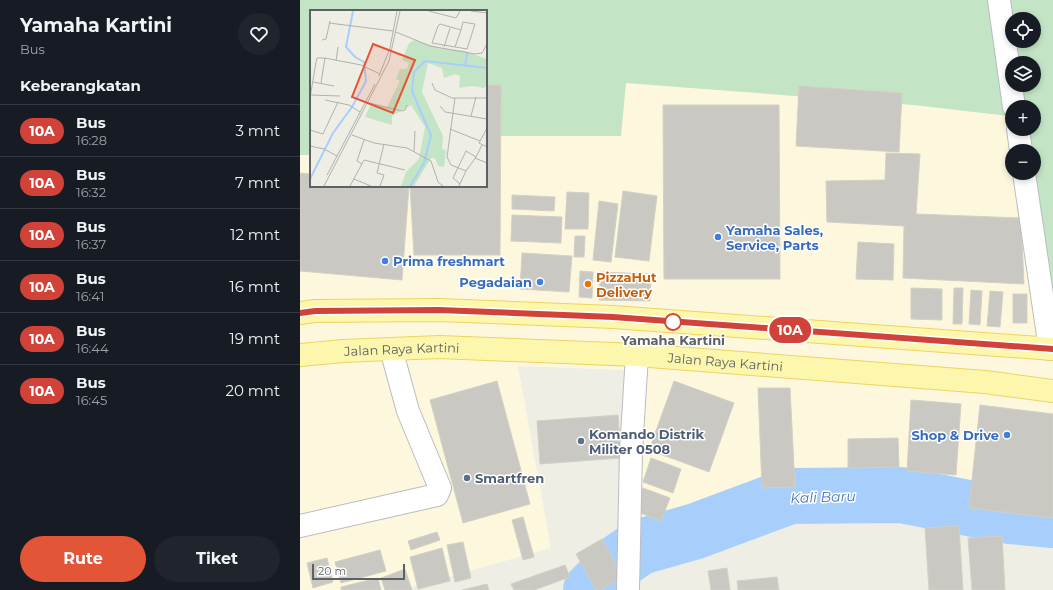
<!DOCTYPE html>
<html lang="id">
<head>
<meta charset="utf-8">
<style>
  :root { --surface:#171b24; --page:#20242c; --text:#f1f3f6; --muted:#9ea1a6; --line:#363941; --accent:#e35537 }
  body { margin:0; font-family:Montserrat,sans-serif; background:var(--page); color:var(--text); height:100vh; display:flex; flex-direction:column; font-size:15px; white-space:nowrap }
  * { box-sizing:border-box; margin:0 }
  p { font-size:13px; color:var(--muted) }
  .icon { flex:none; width:22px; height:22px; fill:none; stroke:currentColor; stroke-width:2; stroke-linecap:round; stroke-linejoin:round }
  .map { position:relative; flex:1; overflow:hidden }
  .side { display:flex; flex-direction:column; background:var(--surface); width:300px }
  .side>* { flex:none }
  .badge { padding:0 8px; border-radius:13px; font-size:14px; line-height:26px }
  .buttons { position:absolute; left:705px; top:12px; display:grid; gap:8px }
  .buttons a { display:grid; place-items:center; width:36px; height:36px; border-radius:50%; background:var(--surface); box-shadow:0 2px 6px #0003; font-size:20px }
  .scale { position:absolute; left:12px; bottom:10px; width:93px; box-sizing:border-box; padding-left:4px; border:2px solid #5d6065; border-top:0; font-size:11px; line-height:14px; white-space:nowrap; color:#5d6065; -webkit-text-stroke:3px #fff; paint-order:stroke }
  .map>.badge { position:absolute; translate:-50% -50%; box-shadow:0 0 0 2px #fff }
  h2 { padding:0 20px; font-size:15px; line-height:36px }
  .round { display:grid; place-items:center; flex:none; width:42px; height:42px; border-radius:21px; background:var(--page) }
  .summary { display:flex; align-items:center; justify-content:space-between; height:68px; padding:0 20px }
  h1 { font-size:19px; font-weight:700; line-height:30px }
  .button { display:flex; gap:8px; margin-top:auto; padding:8px 20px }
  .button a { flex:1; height:46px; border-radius:24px; background:var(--accent); color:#fff; font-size:16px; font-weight:700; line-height:46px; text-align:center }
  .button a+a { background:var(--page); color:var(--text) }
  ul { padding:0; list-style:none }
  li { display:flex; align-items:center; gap:12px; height:52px; padding:0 20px; border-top:1px solid var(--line) }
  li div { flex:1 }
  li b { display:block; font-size:15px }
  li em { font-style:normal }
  li .badge { min-width:44px; font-weight:700; text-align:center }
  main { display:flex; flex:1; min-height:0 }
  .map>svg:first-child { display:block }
</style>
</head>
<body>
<main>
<section class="side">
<div class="summary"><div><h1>Yamaha Kartini</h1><p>Bus</p></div><a class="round"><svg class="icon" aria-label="heart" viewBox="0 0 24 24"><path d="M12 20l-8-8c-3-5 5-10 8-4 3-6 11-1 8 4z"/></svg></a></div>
<h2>Keberangkatan</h2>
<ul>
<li><span class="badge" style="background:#d14338;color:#fff">10A</span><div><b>Bus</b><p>16:28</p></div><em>3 mnt</em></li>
<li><span class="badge" style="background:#d14338;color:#fff">10A</span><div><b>Bus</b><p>16:32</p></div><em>7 mnt</em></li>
<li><span class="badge" style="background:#d14338;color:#fff">10A</span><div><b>Bus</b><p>16:37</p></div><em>12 mnt</em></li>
<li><span class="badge" style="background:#d14338;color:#fff">10A</span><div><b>Bus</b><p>16:41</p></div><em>16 mnt</em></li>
<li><span class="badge" style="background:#d14338;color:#fff">10A</span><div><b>Bus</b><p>16:44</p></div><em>19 mnt</em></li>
<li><span class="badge" style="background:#d14338;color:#fff">10A</span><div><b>Bus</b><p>16:45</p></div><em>20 mnt</em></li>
</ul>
<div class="button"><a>Rute</a><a>Tiket</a></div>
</section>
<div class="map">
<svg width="753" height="590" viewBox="0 0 753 590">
  <rect width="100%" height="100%" fill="#efeee5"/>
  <polygon fill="#fdf8dd" points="326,83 614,105 709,116 716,151 712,151 712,173 720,173 753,320 753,515 460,490 371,520 322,540 326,370 218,366 251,548 101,590 0,590 0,155 11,155 11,186 186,186 186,136"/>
  <path fill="#c3e5c6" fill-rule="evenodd" d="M 0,0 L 753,0 L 753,320 L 734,173 L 734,151 L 716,151 L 709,116 L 614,105 L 326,83 L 321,136 L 186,136 L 186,11 L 11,11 L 11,155 L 0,155 ZM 712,19 L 734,19 L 734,41 L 712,41 ZM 712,63 L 734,63 L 734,85 L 712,85 ZM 712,107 L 734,107 L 734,129 L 712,129 Z"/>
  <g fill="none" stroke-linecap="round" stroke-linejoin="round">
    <polyline stroke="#a8cffc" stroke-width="56" points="291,590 321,560 340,547 396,531 490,496 601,495 710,516 753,520"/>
  </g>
  <g fill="#cac8c2" stroke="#d3d0c4">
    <polygon points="186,85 201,85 200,255 114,255 110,186 186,186"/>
    <polygon points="499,86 602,93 599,152 496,146"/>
    <polygon points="363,105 479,105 480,279 364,279"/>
    <polygon points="586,153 620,154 616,214 721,218 724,284 603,278 604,226 527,222 526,181 585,180"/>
    <polygon points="0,173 11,174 11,186 109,186 102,280 0,271"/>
    <polygon points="323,191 357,196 349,261 315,257"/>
    <polygon points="267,192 289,193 288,229 265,229"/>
    <polygon points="212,195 255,197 254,211 212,209"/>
    <polygon points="299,201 318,204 311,262 293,260"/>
    <polygon points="212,215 262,217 261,243 211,241"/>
    <polygon points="275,236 285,236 284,257 274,257"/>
    <polygon points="558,242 594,244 593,280 556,279"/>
    <polygon points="222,253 272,256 269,292 220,289"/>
    <polygon points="280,271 293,272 292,298 279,297"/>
    <polygon points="300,272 351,274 350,301 299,300"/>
    <polygon points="611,288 642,289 642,320 611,319"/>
    <polygon points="654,288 663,288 662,324 653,324"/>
    <polygon points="671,290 682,291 680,325 669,324"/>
    <polygon points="690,291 703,292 700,327 687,326"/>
    <rect x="713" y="294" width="14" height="29"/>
    <polygon points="197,381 230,504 163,523 130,400"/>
    <polygon points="374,381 434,403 409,472 349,450"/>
    <polygon points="458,388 490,388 495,487 462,488"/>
    <polygon points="611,400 661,404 656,475 607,471"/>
    <polygon points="680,405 753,414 753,518 669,508"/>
    <polygon points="318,415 321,458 240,464 237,421"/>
    <polygon points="598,438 599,467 548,468 548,439"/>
    <polygon points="351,458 381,469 373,493 343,482"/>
    <polygon points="343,488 370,498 361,521 335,511"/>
    <polygon points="223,517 234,557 223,560 212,520"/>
    <polygon points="659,526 663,590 629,590 625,528"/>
    <polygon points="137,532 140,540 111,550 108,541"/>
    <polygon points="702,536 705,590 672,590 668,538"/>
    <polygon points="302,539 323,577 300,590 296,590 276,554"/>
    <polygon points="163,542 171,578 155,582 147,545"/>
    <polygon points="142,548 150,581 118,589 110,557"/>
    <polygon points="80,550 86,571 41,583 35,562"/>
    <polygon points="27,558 33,582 13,588 7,563"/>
    <polygon points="265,565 270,577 234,590 214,590 211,584"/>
    <polygon points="427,568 430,590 411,590 408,571"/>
    <polygon points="105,569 112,590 85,590 81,578"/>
    <polygon points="477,577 479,590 438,590 437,581"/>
    <polygon points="78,578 81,590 41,590 41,587"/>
    <polygon points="187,584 189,590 162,590"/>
  </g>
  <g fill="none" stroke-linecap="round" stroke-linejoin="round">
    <defs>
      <g id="minor">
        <polyline points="699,0 714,107"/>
        <polyline points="718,129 721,151"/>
        <polyline points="724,173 750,349"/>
        <polyline points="0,526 137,495 140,488 108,411 91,349"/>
        <polyline points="328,590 331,451 337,355"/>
      </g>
      <g id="major">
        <polyline points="0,313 15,311 139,310 313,317 753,349"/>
        <path id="s1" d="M 0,355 L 43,351 L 139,347 L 337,355 L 685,382 L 753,391"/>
      </g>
    </defs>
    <use href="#minor" stroke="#babcc1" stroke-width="24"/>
    <use href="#major" stroke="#edd361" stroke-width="24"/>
    <use href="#minor" stroke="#fff" stroke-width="22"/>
    <use href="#major" stroke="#fcf7ad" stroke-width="22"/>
  </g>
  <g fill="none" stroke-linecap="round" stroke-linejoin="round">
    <defs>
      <polyline id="line" points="0,313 15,311 139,310 313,317 753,349"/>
    </defs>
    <use href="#line" stroke="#fff" stroke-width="9"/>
    <use href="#line" stroke="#d14338" stroke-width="6"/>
  </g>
  <g fill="#3f7fe0" stroke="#fff" stroke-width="1.5">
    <circle cx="418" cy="237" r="4"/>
    <circle cx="85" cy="261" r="4"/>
    <circle cx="240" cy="282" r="4"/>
    <circle cx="707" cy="435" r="4"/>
  </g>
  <circle fill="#e8710a" stroke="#fff" stroke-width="1.5" cx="288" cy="284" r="4"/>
  <circle fill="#fff" stroke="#d14338" stroke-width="2" cx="373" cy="322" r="8"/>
  <g fill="#5c6f8a" stroke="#fff" stroke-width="1.5">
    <circle cx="281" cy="441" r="4"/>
    <circle cx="167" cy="478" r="4"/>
  </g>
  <g text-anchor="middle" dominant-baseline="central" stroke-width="3" stroke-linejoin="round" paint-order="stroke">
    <g font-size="13" font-weight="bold" fill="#366cbe" stroke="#fff" text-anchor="start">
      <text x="426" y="230">Yamaha Sales,<tspan x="426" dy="15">Service, Parts</tspan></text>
      <text x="93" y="261">Prima freshmart</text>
      <text x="232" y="282" text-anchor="end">Pegadaian</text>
      <text x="699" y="435" text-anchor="end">Shop &amp; Drive</text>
    </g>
    <g font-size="13" font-weight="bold" fill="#c56008" stroke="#fff" text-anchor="start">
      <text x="296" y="277">PizzaHut<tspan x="296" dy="15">Delivery</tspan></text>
    </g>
    <g font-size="13" font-weight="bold" fill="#5d6065" stroke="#fff">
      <text x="373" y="340">Yamaha Kartini</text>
    </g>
    <g font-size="13" fill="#5d6065" stroke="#fff">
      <text stroke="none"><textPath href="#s1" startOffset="102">Jalan Raya Kartini</textPath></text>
      <text stroke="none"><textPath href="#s1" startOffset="426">Jalan Raya Kartini</textPath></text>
    </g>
    <g font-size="13" font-weight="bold" fill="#4e5e75" stroke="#fff" text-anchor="start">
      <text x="289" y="434">Komando Distrik<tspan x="289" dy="15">Militer 0508</tspan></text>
      <text x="175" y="478">Smartfren</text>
    </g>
    <g font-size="14" font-style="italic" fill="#4873b7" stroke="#fff">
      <text transform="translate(523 497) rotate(-2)">Kali Baru</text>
    </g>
  </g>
  <g transform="translate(10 10)">
    <rect width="177" height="177" fill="#efeee5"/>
    <path d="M 104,30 L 131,38 L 155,41 L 177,49 L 177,74 L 174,78 L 162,76 L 149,78 L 150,66 L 145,64 L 134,68 L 132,58 L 118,53 L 112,82 L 133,126 L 132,139 L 136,140 L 134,157 L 128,156 L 125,148 L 121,148 L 104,176 L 91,176 L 96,162 L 109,149 L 115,117 L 101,95 L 82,106 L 82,115 L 55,107 L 61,94 L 77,97 L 90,71 L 86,69 L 90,59 L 97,59 L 99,53 L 92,50 L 99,33 Z" fill="#c3e5c6"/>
    <path fill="none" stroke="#a8cffc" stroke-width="2" d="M 155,56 L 157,43M 0,169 L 23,123 L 42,97 L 56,71 L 54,52 L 45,47 L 36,37 L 43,1M 100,176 L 114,153 L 121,125 L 102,81 L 104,62 L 115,51 L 177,58"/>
    <path fill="none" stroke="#b1b1ae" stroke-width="1" d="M 119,1 L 146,8 L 150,1M 161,1 L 177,3M 19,13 L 83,21M 86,22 L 120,36 L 165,44 L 172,43 L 177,34M 12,30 L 16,29 L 20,11M 134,37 L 140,18M 145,37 L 151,20 L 153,12 L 165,14 L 157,39 L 122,33 L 128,16 L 130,14 L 151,20M 26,51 L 28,37M 69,66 L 80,38 L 87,1M 3,72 L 24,76M 11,73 L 15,48 L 51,55 L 70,64M 122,73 L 125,80 L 142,88 L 177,88M 1,85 L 30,86M 0,88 L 6,52 L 7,48 L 15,48M 145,88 L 137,147 L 141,155 L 156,161 L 149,176M 15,90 L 39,95 L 50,102M 59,93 L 92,101 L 95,100 L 97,95M 130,96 L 135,102 L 177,109M 161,106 L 166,87M 177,118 L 169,133 L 177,137M 140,119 L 170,131M 0,120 L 13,124 L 28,92M 42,125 L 64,133 L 97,138 L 121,151 L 128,172 L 133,176M 0,136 L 14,139 L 27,146M 104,142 L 105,121M 166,147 L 172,135M 165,148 L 177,153M 52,154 L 47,151 L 54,130M 17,165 L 65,74M 44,169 L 61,176M 150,174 L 143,168 L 156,141 L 166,147 L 156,161M 14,176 L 79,51 L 90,1M 40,176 L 54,150 L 95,160M 70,176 L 74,165 L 67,163 L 74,134"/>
    <path fill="#e35537" fill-opacity="0.15" stroke="#e35537" stroke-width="2" d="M 63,34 L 105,50 L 83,103 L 42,87 Z"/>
    <rect width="177" height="177" fill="none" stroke="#5d6065" stroke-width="2"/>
  </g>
</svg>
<div class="buttons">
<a><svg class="icon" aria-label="locate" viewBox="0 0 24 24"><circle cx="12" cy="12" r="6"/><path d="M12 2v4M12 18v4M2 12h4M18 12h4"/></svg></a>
<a><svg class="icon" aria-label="layers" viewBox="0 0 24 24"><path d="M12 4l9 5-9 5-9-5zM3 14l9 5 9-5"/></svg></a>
<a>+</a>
<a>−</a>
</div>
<div class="scale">20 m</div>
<b class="badge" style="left:490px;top:330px;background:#d14338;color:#fff">10A</b>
</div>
</main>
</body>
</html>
